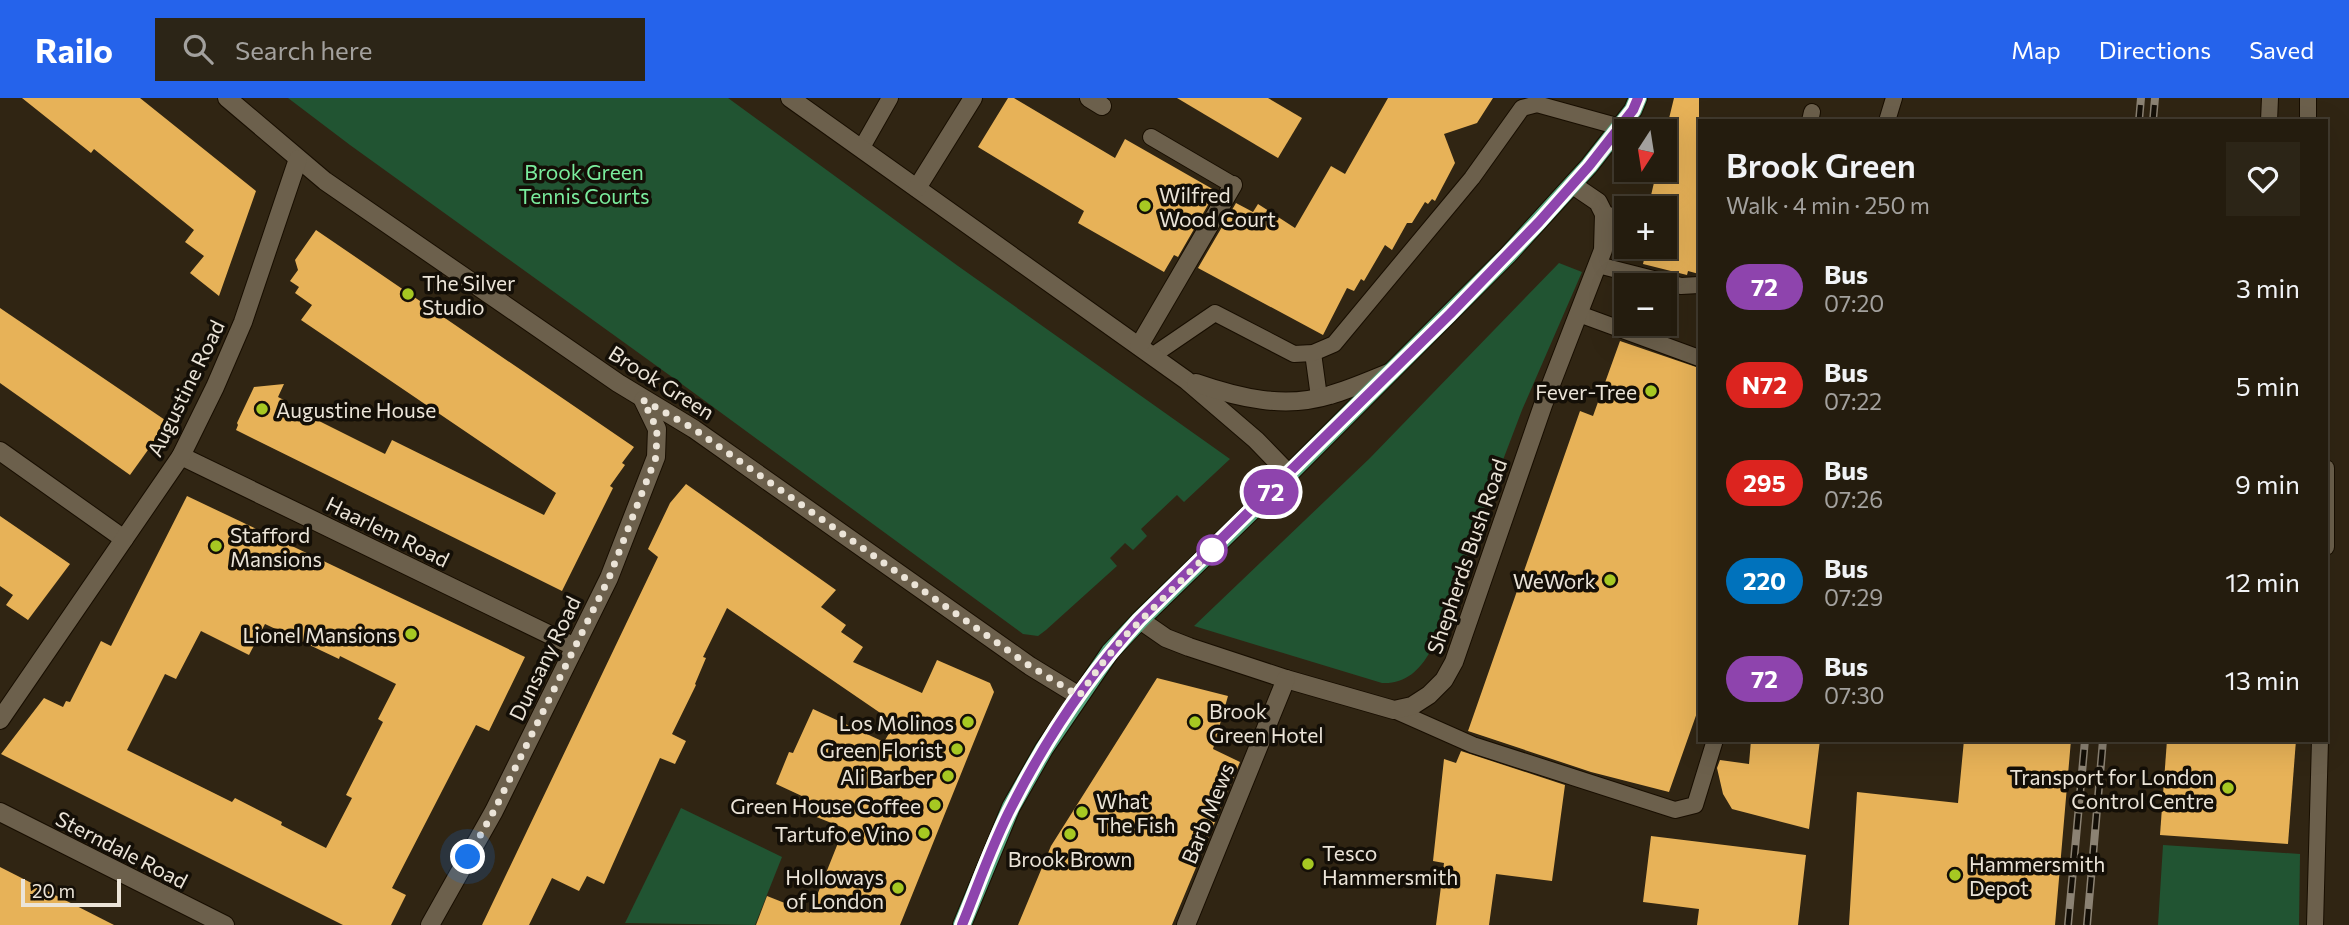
<!DOCTYPE html>
<html lang="en">
<head>
<meta charset="utf-8">
<style>
  :root { --surface:#241c0e; --page:#2c2517; --text:#f1f3f6; --muted:#a3a19e; --line:#413a2e; --accent:#2563eb }
  body { margin:0; font-family:Commissioner,sans-serif; background:var(--page); color:var(--text); height:100vh; display:flex; flex-direction:column; font-size:26px; white-space:nowrap }
  * { box-sizing:border-box; margin:0 }
  p { font-size:23px; color:var(--muted) }
  .icon { flex:none; width:38px; height:38px; fill:none; stroke:currentColor; stroke-width:2; stroke-linecap:round; stroke-linejoin:round }
  .map { position:relative; flex:1; overflow:hidden }
  .drawer { position:absolute; left:1698px; top:21px; width:630px; height:623px; display:flex; flex-direction:column; background:var(--surface); border-radius:0px; box-shadow:0 7px 28px #0002,0 0 0 2px var(--line) }
  .drawer>* { flex:none }
  .badge { padding:0 14px; border-radius:23px; font-size:24px; line-height:46px }
  .needle { width:46px; rotate:192deg }
  .buttons { position:absolute; left:1614px; top:21px; display:grid; gap:14px }
  .buttons a { display:grid; place-items:center; width:63px; height:63px; border-radius:0px; background:var(--surface); box-shadow:0 7px 28px #0002,0 0 0 2px var(--line); font-size:35px }
  .scale { position:absolute; left:21px; bottom:18px; width:100px; box-sizing:border-box; padding-left:7px; border:4px solid #ebe4d8; border-top:0; font-size:19px; line-height:24px; white-space:nowrap; color:#ebe4d8; -webkit-text-stroke:5px #140f07; paint-order:stroke }
  .you { position:absolute; width:35px; height:35px; margin:-18px; border:5px solid #fff; border-radius:50%; background:#1a73e8; box-shadow:0 0 0 10px #1a73e833 }
  .map>.badge { position:absolute; translate:-50% -50%; box-shadow:0 0 0 4px #fff }
  .round { display:grid; place-items:center; flex:none; width:74px; height:74px; border-radius:0px; background:var(--page) }
  .summary { display:flex; align-items:center; justify-content:space-between; height:119px; padding:0 28px }
  h1 { font-size:33px; font-weight:600; line-height:52px }
  ul { padding:0; list-style:none }
  li { display:flex; align-items:center; gap:21px; height:98px; padding:0 28px }
  li div { flex:1 }
  li b { display:block; font-size:26px }
  li em { font-style:normal }
  li .badge { min-width:77px; font-weight:700; text-align:center }
  header { display:flex; align-items:center; gap:42px; box-sizing:border-box; height:98px; padding:0 35px; background:var(--accent); color:#fff }
  header strong { font-size:33px }
  nav { display:flex; gap:38px; margin-inline-start:auto; font-size:24px }
  .search { width:490px; height:63px; background:var(--page); display:flex; align-items:center; gap:18px; box-sizing:border-box; padding:0 24px; border-radius:0px; color:var(--muted); font-size:26px }
  .map>svg:first-child { display:block }
</style>
</head>
<body>
<header>
<strong>Railo</strong>
<div class="search"><svg class="icon" aria-label="search" viewBox="0 0 24 24"><circle cx="10" cy="10" r="6"/><path d="M15 15l6 6"/></svg>Search here</div>
<nav><a>Map</a><a>Directions</a><a>Saved</a></nav>
</header>
<div class="map">
<svg width="2349" height="827" viewBox="0 0 2349 827">
  <rect width="100%" height="100%" fill="#302513"/>
  <g fill="#215432">
    <polygon points="288,0 728,0 958,168 1230,361 1184,404 1177,397 1141,431 1147,438 1133,452 1125,445 1110,460 1117,468 1046,532 1038,538 1023,536 690,292 350,47"/>
    <path d="M 1559,165 L 1582,174 L 1522,312 L 1430,554 C 1419,573 1405,586 1382,585 L 1194,528 L 1369,361 Z"/>
    <polygon points="681,710 782,759 755,827 625,825"/>
    <polygon points="2163,747 2300,756 2299,827 2158,827"/>
  </g>
  <g fill="#e7b258" fill-rule="evenodd">
    <polygon points="22,0 140,0 256,93 219,198 190,175 204,158 185,144 194,132 94,51 91,55"/>
    <polygon points="1008,0 1014,0 1115,60 1125,41 1216,93 1178,159 1174,157 1164,174 1078,125 1084,113 978,49"/>
    <polygon points="1177,0 1268,0 1302,20 1278,60"/>
    <polygon points="1388,0 1493,0 1477,25 1444,36 1455,65 1435,103 1432,101 1428,106 1425,104 1412,125 1407,125 1392,152 1385,147 1364,183 1361,181 1354,193 1347,190 1323,237 1198,170 1236,105 1253,114 1258,106 1295,130 1331,68 1345,76"/>
    <polygon points="1674,0 1699,0 1699,176 1688,173 1687,177 1643,166 1647,149 1664,149 1664,110 1648,110 1657,72 1664,72 1664,41"/>
    <polygon points="316,132 634,349 622,365 625,367 610,388 613,390 562,493 236,332 238,327 237,325 254,289 284,286 278,299 284,302 283,305 385,356 392,342 544,417 556,395 301,222 312,207 295,195 299,189 290,183 298,172 295,162"/>
    <polygon points="0,210 168,324 130,377 0,285"/>
    <polygon points="1620,243 1699,270 1699,609 1669,694 1591,674 1468,633 1580,313 1593,318"/>
    <polygon points="686,386 836,492 821,509 846,527 841,534 863,549 853,564 922,595 937,562 990,585 994,594 900,827 756,827 767,798 810,815 844,730 799,712 804,699 776,686 789,654 793,655 813,611 884,644 895,625 727,510 703,559 706,560 695,586 696,587 672,636 686,643 675,666 660,660 604,786 587,778 579,793 552,780 529,827 482,827 658,459 648,451 670,405"/>
    <path d="M 187,398 L 525,559 L 489,633 L 476,627 L 392,790 L 406,797 L 391,827 L 343,827 L 1,656 L 44,600 L 63,609 L 66,603 L 70,604 L 101,543 L 111,548 ZM 265,526 L 339,561 L 340,558 L 396,586 L 378,621 L 383,624 L 346,697 L 352,700 L 326,750 L 281,727 L 282,724 L 235,700 L 232,704 L 127,652 L 165,576 L 176,581 L 201,533 L 249,557 Z"/>
    <polygon points="0,418 70,466 28,522 6,507 13,497 0,488"/>
    <polygon points="1157,580 1228,598 1213,651 1240,664 1172,827 1018,827 1051,748"/>
    <polygon points="1751,642 1820,642 1809,731 1732,711 1723,696 1717,670 1720,662 1749,666"/>
    <polygon points="1964,642 2071,642 2055,827 1849,827 1857,694 1958,705"/>
    <polygon points="2167,642 2296,642 2288,746 2160,737"/>
    <polygon points="1461,653 1565,687 1552,783 1496,776 1489,827 1436,827 1444,765 1433,763 1444,661 1456,665"/>
    <polygon points="1651,738 1806,757 1798,827 1697,827 1699,811 1643,804"/>
    <polygon points="0,769 114,827 0,827"/>
  </g>
  <g fill="none" stroke-linecap="round" stroke-linejoin="round">
    <defs>
      <g id="lane">
        <polyline points="1810,23 1812,14"/>
        <polyline points="1887,23 1894,0"/>
        <polyline points="2269,23 2270,0"/>
        <polyline points="2308,23 2308,0"/>
        <polyline points="1151,39 1233,87"/>
        <polyline points="861,51 890,0"/>
        <polyline points="1604,116 1626,121"/>
        <polyline points="1598,167 1681,188 1699,187"/>
        <polyline points="1579,216 1699,260"/>
        <polyline points="1313,255 1319,299"/>
        <polyline points="1152,258 1215,215 1294,256 1313,255 1334,246 1472,80 1522,10 1537,6 1620,29"/>
        <polyline points="2326,370 2326,449"/>
        <polyline points="1394,612 1473,647 1675,712 1695,707 1715,642"/>
        <polyline points="2315,827 2320,642"/>
      </g>
      <g id="street">
        <polyline points="227,0 325,83 618,285 694,331 1030,568 1079,598"/>
        <polyline points="790,0 1186,282 1256,342 1289,376"/>
        <polyline points="1089,0 1102,8"/>
        <polyline points="917,90 973,0"/>
        <polyline points="1139,248 1233,87"/>
        <path d="M 1196,285 C 1239,300 1285,311 1330,297 C 1351,291 1371,282 1391,274"/>
        <polyline points="0,353 124,441"/>
        <polyline points="181,358 575,549"/>
        <polyline points="1140,522 1166,540 1189,549 1286,581 1394,612 1412,608 1429,597 1444,582 1454,564 1543,307 1603,152 1604,116 1598,104 1573,87"/>
        <polyline points="0,622 181,358 215,289 243,224 298,61"/>
        <polyline points="0,714 225,827"/>
        <polyline points="430,827 494,713 609,480 656,359 657,331 643,302"/>
        <polyline points="1186,827 1286,581"/>
      </g>
      <polyline id="primary" points="962,827 1011,709 1044,651 1110,554 1140,522 1262,403 1508,157 1589,68 1633,12 1638,0"/>
    </defs>
    <use href="#lane" stroke="#180e00" stroke-width="18"/>
    <use href="#street" stroke="#180e00" stroke-width="20"/>
    <use href="#primary" stroke="#180e00" stroke-width="20"/>
    <use href="#lane" stroke="#6c604c" stroke-width="16"/>
    <use href="#street" stroke="#6c604c" stroke-width="18"/>
    <use href="#primary" stroke="#56a47e" stroke-width="18"/>
    <defs>
      <g id="rail">
        <polyline points="2139,23 2141,0"/>
        <polyline points="2153,23 2155,0"/>
        <polyline points="2068,827 2085,642"/>
        <polyline points="2087,827 2103,642"/>
      </g>
    </defs>
    <use href="#rail" stroke="#8b8273" stroke-width="8"/>
    <use href="#rail" stroke="#140f07" stroke-width="5" stroke-dasharray="16" stroke-linecap="butt"/>
  </g>
  <g fill="none" stroke-linecap="round" stroke-linejoin="round">
    <defs>
      <path id="line" d="M 962,827 C 978,788 992,746 1012,708 C 1046,641 1089,577 1139,522 L 1450,216 L 1539,124 L 1589,68 L 1633,12 L 1638,0"/>
    </defs>
    <use href="#line" stroke="#fff" stroke-width="16"/>
    <use href="#line" stroke="#8e44ad" stroke-width="10"/>
    <polyline stroke="#ebe4d8" stroke-width="7" stroke-dasharray="0 12.6" points="468,759 494,713 609,480 656,359 657,331 643,302 694,331 1030,568 1079,598 1100,568 1125,538 1212,452"/>
  </g>
  <g fill="#a6c822" stroke="#140f07" stroke-width="2.5">
    <circle cx="1145" cy="108" r="7"/>
    <circle cx="408" cy="196" r="7"/>
    <circle cx="1651" cy="293" r="7"/>
    <circle cx="262" cy="311" r="7"/>
    <circle cx="216" cy="448" r="7"/>
    <circle cx="1610" cy="482" r="7"/>
    <circle cx="411" cy="536" r="7"/>
    <circle cx="968" cy="624" r="7"/>
    <circle cx="1195" cy="624" r="7"/>
    <circle cx="957" cy="651" r="7"/>
    <circle cx="948" cy="678" r="7"/>
    <circle cx="2228" cy="690" r="7"/>
    <circle cx="935" cy="707" r="7"/>
    <circle cx="1082" cy="714" r="7"/>
    <circle cx="924" cy="735" r="7"/>
    <circle cx="1070" cy="736" r="7"/>
    <circle cx="1308" cy="766" r="7"/>
    <circle cx="1955" cy="777" r="7"/>
    <circle cx="898" cy="790" r="7"/>
  </g>
  <circle fill="#fff" stroke="#8e44ad" stroke-width="3.5" cx="1212" cy="452" r="14"/>
  <g text-anchor="middle" dominant-baseline="central" stroke-width="7" stroke-linejoin="round" paint-order="stroke">
    <g font-size="21" fill="#7aec9d" stroke="#140f07">
      <text x="584" y="73">Brook Green<tspan x="584" dy="24">Tennis Courts</tspan></text>
    </g>
    <g font-size="21" fill="#ebe4d8" stroke="#140f07" text-anchor="end">
      <text x="1159" y="96" text-anchor="start">Wilfred<tspan x="1159" dy="24">Wood Court</tspan></text>
      <text x="422" y="184" text-anchor="start">The Silver<tspan x="422" dy="24">Studio</tspan></text>
      <text x="1637" y="293">Fever-Tree</text>
      <text x="276" y="311" text-anchor="start">Augustine House</text>
      <text x="230" y="436" text-anchor="start">Stafford<tspan x="230" dy="24">Mansions</tspan></text>
      <text x="1596" y="482">WeWork</text>
      <text x="397" y="536">Lionel Mansions</text>
      <text x="1209" y="612" text-anchor="start">Brook<tspan x="1209" dy="24">Green Hotel</tspan></text>
      <text x="954" y="624">Los Molinos</text>
      <text x="943" y="651">Green Florist</text>
      <text x="934" y="678">Ali Barber</text>
      <text x="2214" y="678">Transport for London<tspan x="2214" dy="24">Control Centre</tspan></text>
      <text x="1096" y="702" text-anchor="start">What<tspan x="1096" dy="24">The Fish</tspan></text>
      <text x="921" y="707">Green House Coffee</text>
      <text x="910" y="735">Tartufo e Vino</text>
      <text x="1322" y="754" text-anchor="start">Tesco<tspan x="1322" dy="24">Hammersmith</tspan></text>
      <text x="1070" y="760" text-anchor="middle">Brook Brown</text>
      <text x="1969" y="765" text-anchor="start">Hammersmith<tspan x="1969" dy="24">Depot</tspan></text>
      <text x="884" y="778">Holloways<tspan x="884" dy="24">of London</tspan></text>
    </g>
    <g font-size="21" fill="#ebe4d8" stroke="#140f07">
      <text transform="translate(662 284) rotate(32)">Brook Green</text>
      <text transform="translate(185 290) rotate(-64)">Augustine Road</text>
      <text transform="translate(388 433) rotate(26)">Haarlem Road</text>
      <text transform="translate(1466 458) rotate(-71)">Shepherds Bush Road</text>
      <text transform="translate(544 560) rotate(-64)">Dunsany Road</text>
      <text transform="translate(1207 715) rotate(-68)">Barb Mews</text>
      <text transform="translate(122 751) rotate(27)">Sterndale Road</text>
    </g>
  </g>
</svg>
<div class="buttons">
<a><svg class="needle" viewBox="-14 -14 28 28"><path d="M0-13l5 13h-10z" fill="#e53935"/><path d="M0 13l5-13h-10z" fill="#a3a19e"/></svg></a>
<a>+</a>
<a>−</a>
</div>
<div class="scale">20 m</div>
<div class="you" style="left:468px;top:759px"></div>
<b class="badge" style="left:1271px;top:394px;background:#8e44ad;color:#fff">72</b>
<section class="drawer">
<div class="summary"><div><h1>Brook Green</h1><p>Walk · 4 min · 250 m</p></div><a class="round"><svg class="icon" aria-label="heart" viewBox="0 0 24 24"><path d="M12 20l-8-8c-3-5 5-10 8-4 3-6 11-1 8 4z"/></svg></a></div>
<ul>
<li><span class="badge" style="background:#8e44ad;color:#fff">72</span><div><b>Bus</b><p>07:20</p></div><em>3 min</em></li>
<li><span class="badge" style="background:#dc241f;color:#fff">N72</span><div><b>Bus</b><p>07:22</p></div><em>5 min</em></li>
<li><span class="badge" style="background:#dc241f;color:#fff">295</span><div><b>Bus</b><p>07:26</p></div><em>9 min</em></li>
<li><span class="badge" style="background:#0072bc;color:#fff">220</span><div><b>Bus</b><p>07:29</p></div><em>12 min</em></li>
<li><span class="badge" style="background:#8e44ad;color:#fff">72</span><div><b>Bus</b><p>07:30</p></div><em>13 min</em></li>
</ul>
</section>
</div>
</body>
</html>
